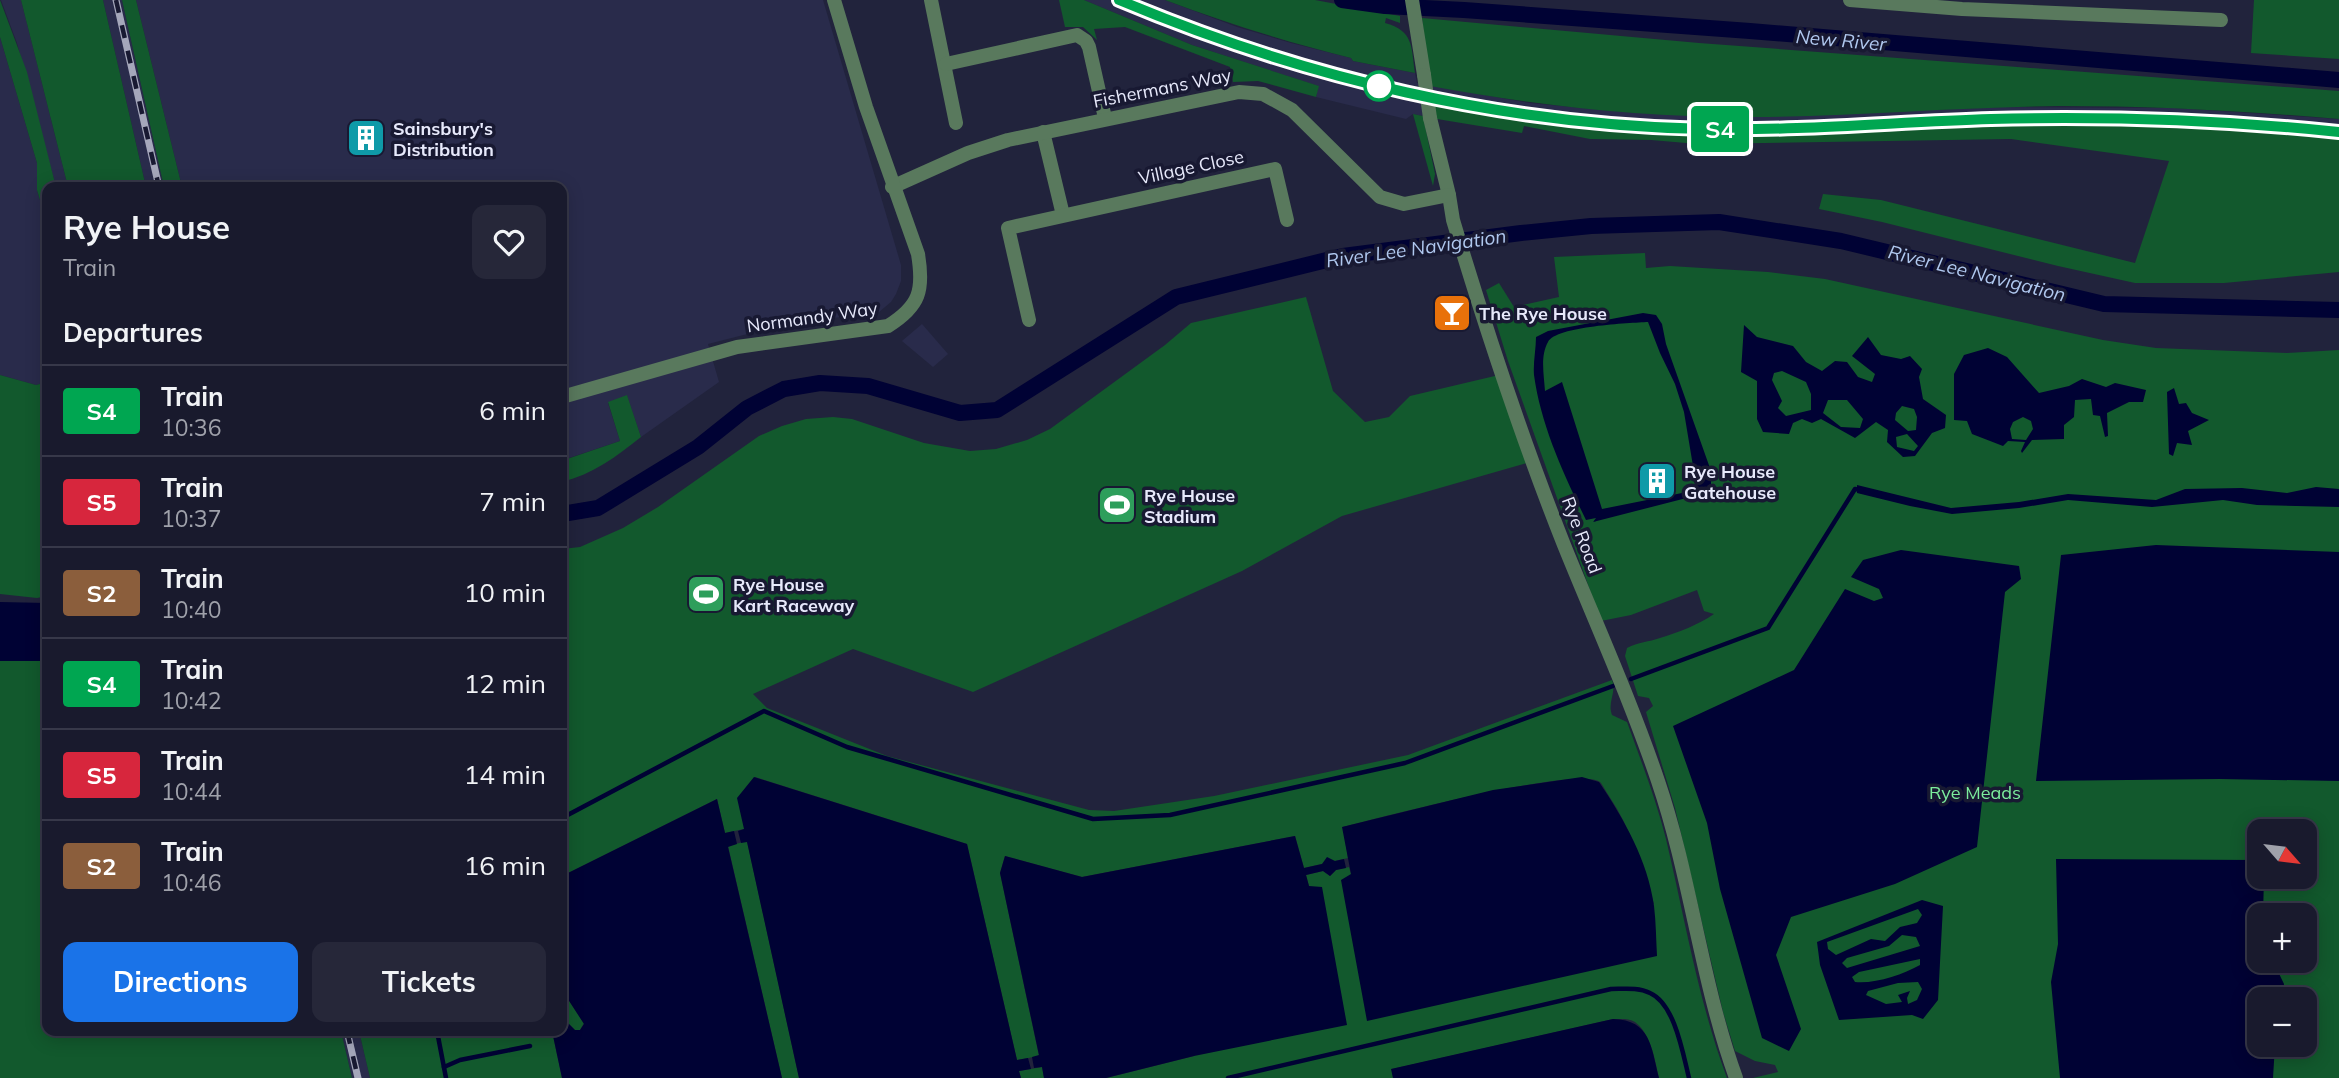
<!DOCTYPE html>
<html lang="en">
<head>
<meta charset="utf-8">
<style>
  :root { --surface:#191a2d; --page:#262739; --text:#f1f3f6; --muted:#9fa1aa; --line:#373849; --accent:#1a73e8 }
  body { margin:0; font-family:Mulish,sans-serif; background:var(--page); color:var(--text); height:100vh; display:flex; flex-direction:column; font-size:26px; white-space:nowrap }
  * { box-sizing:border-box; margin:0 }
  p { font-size:23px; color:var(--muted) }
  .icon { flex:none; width:38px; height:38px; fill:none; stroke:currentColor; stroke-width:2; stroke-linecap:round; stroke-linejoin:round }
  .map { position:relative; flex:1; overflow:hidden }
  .details { position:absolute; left:42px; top:182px; width:525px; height:854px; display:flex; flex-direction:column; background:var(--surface); border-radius:14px; box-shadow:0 4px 18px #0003,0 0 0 2px var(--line) }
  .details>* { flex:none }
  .badge { padding:0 14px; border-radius:5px; font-size:24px; line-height:46px }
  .needle { width:46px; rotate:118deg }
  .controls { position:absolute; left:2247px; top:819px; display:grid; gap:14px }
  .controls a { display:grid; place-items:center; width:70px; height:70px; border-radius:14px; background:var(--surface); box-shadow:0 4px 18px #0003,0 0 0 2px var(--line); font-size:35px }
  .map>.badge { position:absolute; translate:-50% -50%; box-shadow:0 0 0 4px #fff }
  h2 { padding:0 21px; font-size:26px; line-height:63px }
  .round { display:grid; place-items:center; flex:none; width:74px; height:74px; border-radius:14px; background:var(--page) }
  .headline { display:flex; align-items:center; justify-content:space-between; height:119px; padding:0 21px }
  h1 { font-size:33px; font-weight:700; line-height:52px }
  .cta { display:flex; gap:14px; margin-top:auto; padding:14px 21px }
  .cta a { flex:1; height:80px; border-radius:14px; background:var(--accent); color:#fff; font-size:28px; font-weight:700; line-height:80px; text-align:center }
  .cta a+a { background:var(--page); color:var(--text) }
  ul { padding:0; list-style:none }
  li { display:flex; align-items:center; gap:21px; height:91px; padding:0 21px; border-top:2px solid var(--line) }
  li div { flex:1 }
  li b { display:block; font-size:26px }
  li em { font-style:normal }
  li .badge { min-width:77px; font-weight:700; text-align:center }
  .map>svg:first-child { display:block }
</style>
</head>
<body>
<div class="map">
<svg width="2339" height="1078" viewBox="0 0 2339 1078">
  <rect width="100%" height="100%" fill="#21233c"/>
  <g fill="#292b4b">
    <polygon points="1,0 21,0 68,187 56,187 17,43"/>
    <polygon points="103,0 122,0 164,187 146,187"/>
    <polygon points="136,0 823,0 901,265 901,281 896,294 891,302 879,312 787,324 708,344 719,382 641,437 627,396 608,403 620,441 563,460 562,187 182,187"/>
    <polygon points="1084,0 1165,0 1237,27 1291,43 1351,58 1353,61 1415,73 1417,83 1530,103 1626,112 1756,117 2002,107 2175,108 2339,119 2339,137 2186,125 2074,124 1947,126 1758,135 1688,134 1590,129 1501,116 1421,100 1423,116 1413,114 1406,119 1316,97 1318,86 1192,45"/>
    <polygon points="0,37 37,163 37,190 47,224 47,234 41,237 47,257 47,382 36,385 0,375"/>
    <polygon points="922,324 948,354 933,367 902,341"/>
    <polygon points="341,1031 359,1031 370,1078 352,1078"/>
  </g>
  <g fill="#12592d" fill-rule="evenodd">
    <polygon points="0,0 27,72 56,187 47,187 47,224 37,190 37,163 0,37"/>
    <polygon points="21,0 103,0 146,187 68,187"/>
    <polygon points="122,0 136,0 182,187 164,187"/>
    <polygon points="1059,0 1084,0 1192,45 1319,86 1316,97 1258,81 1233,82 1230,67 1125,27 1094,29 1097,40 1083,27 1065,27"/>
    <path d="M 1165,0 L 1315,0 L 1400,16 L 1400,23 L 1386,18 L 1385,23 C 1414,31 1411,46 1415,73 L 1353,61 L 1351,58 C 1287,42 1226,23 1165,0 Z"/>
    <polygon points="2254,0 2339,0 2339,59 2251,53"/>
    <path d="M 1422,18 L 1699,43 L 2339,91 L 2339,119 C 2246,111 2153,106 2059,106 C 1958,107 1858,116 1757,117 C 1647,118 1538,106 1430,86 Z"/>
    <path d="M 1433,102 C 1541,124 1648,137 1758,135 C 1846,134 1934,125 2022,124 C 2128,123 2233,127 2339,137 L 2339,272 L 2224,283 L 2135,283 L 2058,266 L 1882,222 L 1819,209 L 1823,194 L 1881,200 L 2135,263 L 2169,161 L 2011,139 L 1698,144 L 1651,140 L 1590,139 L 1524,126 L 1522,133 L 1437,119 Z"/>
    <polygon points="1413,114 1423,116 1435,174 1433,186"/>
    <path d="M 1645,253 L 1646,268 L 1670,266 L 1768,272 L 1825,279 L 2103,340 L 2156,348 L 2287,353 L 2339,350 L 2339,1078 L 1753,1078 L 1778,1072 L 1775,1065 L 1755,1061 L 1735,1051 L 1723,1012 L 1675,808 L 1646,712 L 1653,706 L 1649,698 L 1638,696 L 1625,656 L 1627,648 C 1638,642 1649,642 1660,638 C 1679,632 1698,625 1714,614 L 1704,611 L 1697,590 L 1631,615 L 1601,621 L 1508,361 L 1486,290 L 1499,283 L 1514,307 L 1559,297 L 1554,257 ZM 2259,831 L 2305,831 L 2305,877 L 2259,877 ZM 2259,915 L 2305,915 L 2305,961 L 2259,961 ZM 2259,999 L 2305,999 L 2305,1045 L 2259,1045 Z"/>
    <path d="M 1306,297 L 1333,391 L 1365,422 L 1389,417 L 1410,396 L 1499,375 L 1527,463 L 1342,516 L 1242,571 L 973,692 L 853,649 L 753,694 L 767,708 L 887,756 L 1089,810 L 1114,811 L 1214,796 L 1408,755 L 1612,680 C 1617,692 1607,702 1612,715 L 1627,722 C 1641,761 1656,799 1666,839 C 1685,919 1698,1000 1727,1078 L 1659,1078 C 1655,1060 1651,1034 1635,1022 C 1629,1018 1620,1019 1613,1019 L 1392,1069 L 1393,1078 L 1106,1078 L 1194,1056 L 1309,886 L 1306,875 L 1323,871 L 1330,876 L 1336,870 L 1349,867 L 1351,874 L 1654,904 C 1643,866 1631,829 1609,796 C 1606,792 1603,785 1600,782 C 1578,765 1379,818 1343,827 L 1348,858 L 1304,868 L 1295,836 L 1082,877 L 1005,856 L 1000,873 L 1039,1056 L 1017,1060 L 967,844 L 755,777 L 744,829 L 725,833 L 717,799 L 562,876 L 562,549 L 580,547 L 623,528 L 658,507 L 759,436 L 782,426 L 806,419 L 833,417 L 852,419 L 924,443 L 970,451 L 996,449 L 1027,440 L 1050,429 L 1165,345 L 1191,323 Z"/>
    <polygon points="0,375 36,385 47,382 47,596 37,598 0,594"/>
    <path d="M 627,395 L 641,437 C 616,457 593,474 562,482 L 562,454 L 564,460 L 620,441 L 608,402 Z"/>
    <polygon points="0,661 47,661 47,1031 341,1031 352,1078 0,1078"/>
    <polygon points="747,841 799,1078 782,1078 728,846"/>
    <polygon points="562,990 584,1023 580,1030 575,1030 562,1017"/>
    <polygon points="359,1031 552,1031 562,1078 370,1078"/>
    <polygon points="1042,1067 1044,1078 1021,1078 1019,1071"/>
  </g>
  <g fill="#000234" fill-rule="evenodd">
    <path d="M 1643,313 L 1656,315 L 1662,324 L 1666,344 L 1711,471 L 1711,484 L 1706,493 L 1593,522 L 1596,518 L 1586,520 C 1564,475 1541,426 1534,375 C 1533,363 1536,349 1536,337 L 1548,331 ZM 1648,322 L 1660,353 L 1675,384 L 1684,412 L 1697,490 L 1602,509 L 1562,382 L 1545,391 C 1544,375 1540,356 1548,342 C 1556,326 1630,323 1648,322 Z"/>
    <path d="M 1744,325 L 1757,337 L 1793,346 L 1806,362 L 1822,371 L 1835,361 L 1847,362 L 1858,377 L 1872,382 L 1875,374 L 1852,356 L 1868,337 L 1881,355 L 1901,359 L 1910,356 L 1922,369 L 1919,377 L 1923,399 L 1946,415 L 1945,428 L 1932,433 L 1915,456 L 1903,457 L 1887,442 L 1888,430 L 1876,422 L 1855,438 L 1821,419 L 1812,423 L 1802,419 L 1793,423 L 1789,434 L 1763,432 L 1757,419 L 1757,381 L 1741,372 ZM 1782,371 L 1806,382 L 1811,394 L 1811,410 L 1786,416 L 1778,408 L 1782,401 L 1772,380 L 1774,373 ZM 1828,400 L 1847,400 L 1863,419 L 1860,428 L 1841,427 L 1823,413 ZM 1902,406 L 1914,409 L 1917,417 L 1916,430 L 1908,431 L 1895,420 L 1896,413 ZM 1907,434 L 1918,446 L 1914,451 L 1897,447 L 1896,437 Z"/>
    <path d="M 1988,348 L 2007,357 L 2039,393 L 2069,386 L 2082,379 L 2106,387 L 2115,383 L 2146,390 L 2143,402 L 2129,402 L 2107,413 L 2108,436 L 2105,437 L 2100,416 L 2093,415 L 2091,399 L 2075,400 L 2074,417 L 2064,425 L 2064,439 L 2032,440 L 2022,453 L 2021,451 L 2025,442 L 2008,441 L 2003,446 L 1972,434 L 1967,421 L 1954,420 L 1954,374 L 1964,355 ZM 2023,417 L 2031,421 L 2033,429 L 2026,440 L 2012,439 L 2010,429 L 2013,422 Z"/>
    <polygon points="2174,388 2179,404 2186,403 2192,413 2209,420 2188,431 2192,445 2177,443 2173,456 2169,454 2167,392"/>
    <polygon points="1857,485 1951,508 2019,502 2068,494 2156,500 2185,489 2242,488 2287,493 2316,487 2339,489 2339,507 2257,505 2223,500 2152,507 2068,500 2019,508 1952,514 1910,506 1857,493"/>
    <polygon points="2156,545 2339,552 2339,781 2219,779 2036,781 2061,555"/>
    <polygon points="1901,550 2019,566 2021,579 2005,592 1977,847 1895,884 1791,917 1776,955 1801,1029 1789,1051 1762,1038 1720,889 1707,823 1673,726 1794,670 1845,589 1874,601 1883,598 1879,589 1851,577 1863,560"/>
    <polygon points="0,602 47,603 47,661 0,661"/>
    <polygon points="754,777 967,844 1017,1060 1028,1058 1031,1069 1019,1071 1021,1078 799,1078 747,842 741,843 738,831 744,829 737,798"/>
    <path d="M 1582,777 L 1599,782 C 1624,819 1648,861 1654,906 C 1656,922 1656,939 1657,956 L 1367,1021 L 1341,880 L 1351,874 L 1342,827 L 1493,790 Z"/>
    <polygon points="717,799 725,833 734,831 737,844 728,847 782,1078 562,1078 552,1031 562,1031 562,1017 575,1030 580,1030 584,1024 562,990 562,876"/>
    <polygon points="1295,836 1304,868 1322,864 1327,857 1335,861 1344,859 1346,868 1336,870 1330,876 1323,871 1306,875 1309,886 1322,887 1347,1025 1194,1056 1106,1078 1044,1078 1042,1067 1034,1068 1032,1057 1039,1055 1000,873 1005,856 1082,877"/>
    <polygon points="2056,859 2259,860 2259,877 2264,877 2263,915 2259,915 2259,961 2273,961 2284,984 2282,999 2259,999 2259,1045 2275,1045 2273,1078 2060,1078 2051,982 2058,944"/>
    <path d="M 1922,900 L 1943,906 L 1938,1000 L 1923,1019 L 1912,1015 L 1839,1020 L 1820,965 L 1817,942 ZM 1918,909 L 1922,915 L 1917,923 L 1900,927 L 1885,941 L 1871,939 L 1836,955 L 1828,949 L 1827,942 ZM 1902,935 L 1916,937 L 1920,946 L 1847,968 L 1842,963 L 1847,958 L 1889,946 ZM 1920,959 L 1920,965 C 1902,975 1875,984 1855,982 L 1852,977 L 1859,972 ZM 1918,982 L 1922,989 L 1917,1000 L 1908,1004 L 1907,998 L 1910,991 L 1898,995 L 1902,1002 L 1886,1004 L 1866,995 L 1868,991 L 1898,983 Z"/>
    <path d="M 1613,1019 C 1651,1020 1651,1047 1659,1078 L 1393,1078 L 1391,1069 Z"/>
  </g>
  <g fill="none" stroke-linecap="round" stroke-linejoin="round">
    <g stroke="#000234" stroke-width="4.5">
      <polyline points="1631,679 1768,628 1855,489 1861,490"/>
      <polyline points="562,818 764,711 847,747 1093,819 1170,815 1405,763 1613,686"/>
      <polyline points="437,1031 446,1078"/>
      <polyline points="444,1067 460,1060 530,1046"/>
      <path d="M 1228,1078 L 1611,989 C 1624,989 1638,987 1650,993 C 1675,1004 1683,1054 1689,1078"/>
    </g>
    <g stroke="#000234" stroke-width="16">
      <polyline points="1342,0 1385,6 1464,10 1750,31 2339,80"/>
      <polyline points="562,514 598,508 698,447 747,408 784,389 820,383 868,386 960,413 997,410 1176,297 1343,256 1521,233 1591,226 1719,222 1841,241 2104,304 2339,310"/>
    </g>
    <g stroke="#59795d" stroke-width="14">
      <polyline points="931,0 956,123"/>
      <polyline points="1412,0 1424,75"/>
      <polyline points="1850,0 1962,9 2221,20"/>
      <polyline points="946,64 1077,35 1086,41 1089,47 1105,118"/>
      <path d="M 1430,118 L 1449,195 L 1453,220 C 1486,330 1522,439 1564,545 C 1596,624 1631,701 1658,781 C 1691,878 1701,981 1736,1078"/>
      <polyline points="1043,132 1063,215"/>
      <polyline points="892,187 968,153 1008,140 1239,92 1263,94 1292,110 1380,197 1404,204 1449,195"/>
      <polyline points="1029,320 1008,228 1275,169 1287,220"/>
      <path d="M 562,397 L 737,347 L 888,326 C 920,306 924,290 918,254 L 866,107 L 834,0"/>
    </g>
    <defs>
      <g id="rail">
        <polyline points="116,0 159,187"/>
        <path d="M 1119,0 C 1305,78 1503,124 1705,129 C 1800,131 1895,122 1991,119 C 2107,116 2223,120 2339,132"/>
        <polyline points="347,1031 358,1078"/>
      </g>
    </defs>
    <use href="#rail" stroke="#a5a7bb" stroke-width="7"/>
    <use href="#rail" stroke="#181932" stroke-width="4.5" stroke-dasharray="13" stroke-linecap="butt"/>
    <polyline stroke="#59795d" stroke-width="14" points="1424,75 1430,118"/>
  </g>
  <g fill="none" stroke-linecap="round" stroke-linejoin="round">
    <defs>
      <path id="line" d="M 1119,0 C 1304,78 1503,125 1705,129 C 1800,131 1895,122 1991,119 C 2107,116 2223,120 2339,132"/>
    </defs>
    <use href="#line" stroke="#fff" stroke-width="16"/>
    <use href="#line" stroke="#00a651" stroke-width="10"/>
  </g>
  <defs>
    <symbol id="building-square" viewBox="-11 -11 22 22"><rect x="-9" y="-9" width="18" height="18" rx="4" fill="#0f9aa8" stroke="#181932"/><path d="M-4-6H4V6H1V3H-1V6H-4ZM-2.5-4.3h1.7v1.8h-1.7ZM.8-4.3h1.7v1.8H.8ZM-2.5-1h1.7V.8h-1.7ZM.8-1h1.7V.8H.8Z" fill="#fff"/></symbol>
    <symbol id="bar-square" viewBox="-11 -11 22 22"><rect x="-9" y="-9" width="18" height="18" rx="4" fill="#e8710a" stroke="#181932"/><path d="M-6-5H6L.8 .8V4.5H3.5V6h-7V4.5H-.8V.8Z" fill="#fff"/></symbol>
    <symbol id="stadium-square" viewBox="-11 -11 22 22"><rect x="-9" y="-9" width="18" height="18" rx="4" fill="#2e9e5b" stroke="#181932"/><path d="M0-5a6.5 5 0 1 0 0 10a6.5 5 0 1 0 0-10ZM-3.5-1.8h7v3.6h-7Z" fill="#fff"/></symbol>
  </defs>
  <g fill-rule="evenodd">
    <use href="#building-square" x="344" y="116" width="44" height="44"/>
    <use href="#bar-square" x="1430" y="291" width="44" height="44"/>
    <use href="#building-square" x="1635" y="459" width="44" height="44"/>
    <use href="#stadium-square" x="1095" y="483" width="44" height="44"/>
    <use href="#stadium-square" x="684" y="572" width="44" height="44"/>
  </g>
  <circle fill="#fff" stroke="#00a651" stroke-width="3.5" cx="1379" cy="86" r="14"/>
  <g text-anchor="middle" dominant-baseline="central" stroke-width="7" stroke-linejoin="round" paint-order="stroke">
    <g font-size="18" fill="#e7e9fb" stroke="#181932">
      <text transform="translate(1162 88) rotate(-11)">Fishermans Way</text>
      <text transform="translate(1191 167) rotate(-12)">Village Close</text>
      <text transform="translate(812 317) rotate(-8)">Normandy Way</text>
      <text transform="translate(1582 535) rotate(69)">Rye Road</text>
    </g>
    <g font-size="18" font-weight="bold" fill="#e7e9fb" stroke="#181932" text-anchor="start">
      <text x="393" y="128">Sainsbury's<tspan x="393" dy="21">Distribution</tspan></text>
      <text x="1479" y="313">The Rye House</text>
      <text x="1684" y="471">Rye House<tspan x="1684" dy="21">Gatehouse</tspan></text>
      <text x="1144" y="495">Rye House<tspan x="1144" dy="21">Stadium</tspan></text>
      <text x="733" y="584">Rye House<tspan x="733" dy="21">Kart Raceway</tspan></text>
    </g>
    <g font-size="18" fill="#7cee9d" stroke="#181932">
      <text x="1975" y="792">Rye Meads</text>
    </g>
    <g font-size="19" font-style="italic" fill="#b0c8ef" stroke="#181932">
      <text transform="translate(1841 40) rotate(5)">New River</text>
      <text transform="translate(1416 248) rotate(-8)">River Lee Navigation</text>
      <text transform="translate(1977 273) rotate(14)">River Lee Navigation</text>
    </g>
  </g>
</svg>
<div class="controls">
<a><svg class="needle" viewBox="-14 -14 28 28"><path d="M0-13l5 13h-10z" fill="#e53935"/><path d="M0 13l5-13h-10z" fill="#9fa1aa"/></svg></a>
<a>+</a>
<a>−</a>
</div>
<b class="badge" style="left:1720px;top:129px;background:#00a651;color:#fff">S4</b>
<section class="details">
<div class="headline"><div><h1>Rye House</h1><p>Train</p></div><a class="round"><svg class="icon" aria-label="heart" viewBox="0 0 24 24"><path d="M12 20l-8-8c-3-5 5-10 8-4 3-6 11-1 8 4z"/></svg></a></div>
<h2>Departures</h2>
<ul>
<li><span class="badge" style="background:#00a651;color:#fff">S4</span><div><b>Train</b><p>10:36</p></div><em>6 min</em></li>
<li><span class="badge" style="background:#d7263d;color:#fff">S5</span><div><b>Train</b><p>10:37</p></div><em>7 min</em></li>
<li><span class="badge" style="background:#8b5e3c;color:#fff">S2</span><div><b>Train</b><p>10:40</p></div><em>10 min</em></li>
<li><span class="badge" style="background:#00a651;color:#fff">S4</span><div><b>Train</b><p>10:42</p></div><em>12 min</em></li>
<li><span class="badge" style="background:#d7263d;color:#fff">S5</span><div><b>Train</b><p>10:44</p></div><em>14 min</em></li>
<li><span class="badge" style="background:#8b5e3c;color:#fff">S2</span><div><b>Train</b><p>10:46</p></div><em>16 min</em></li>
</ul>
<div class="cta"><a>Directions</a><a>Tickets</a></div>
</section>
</div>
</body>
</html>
